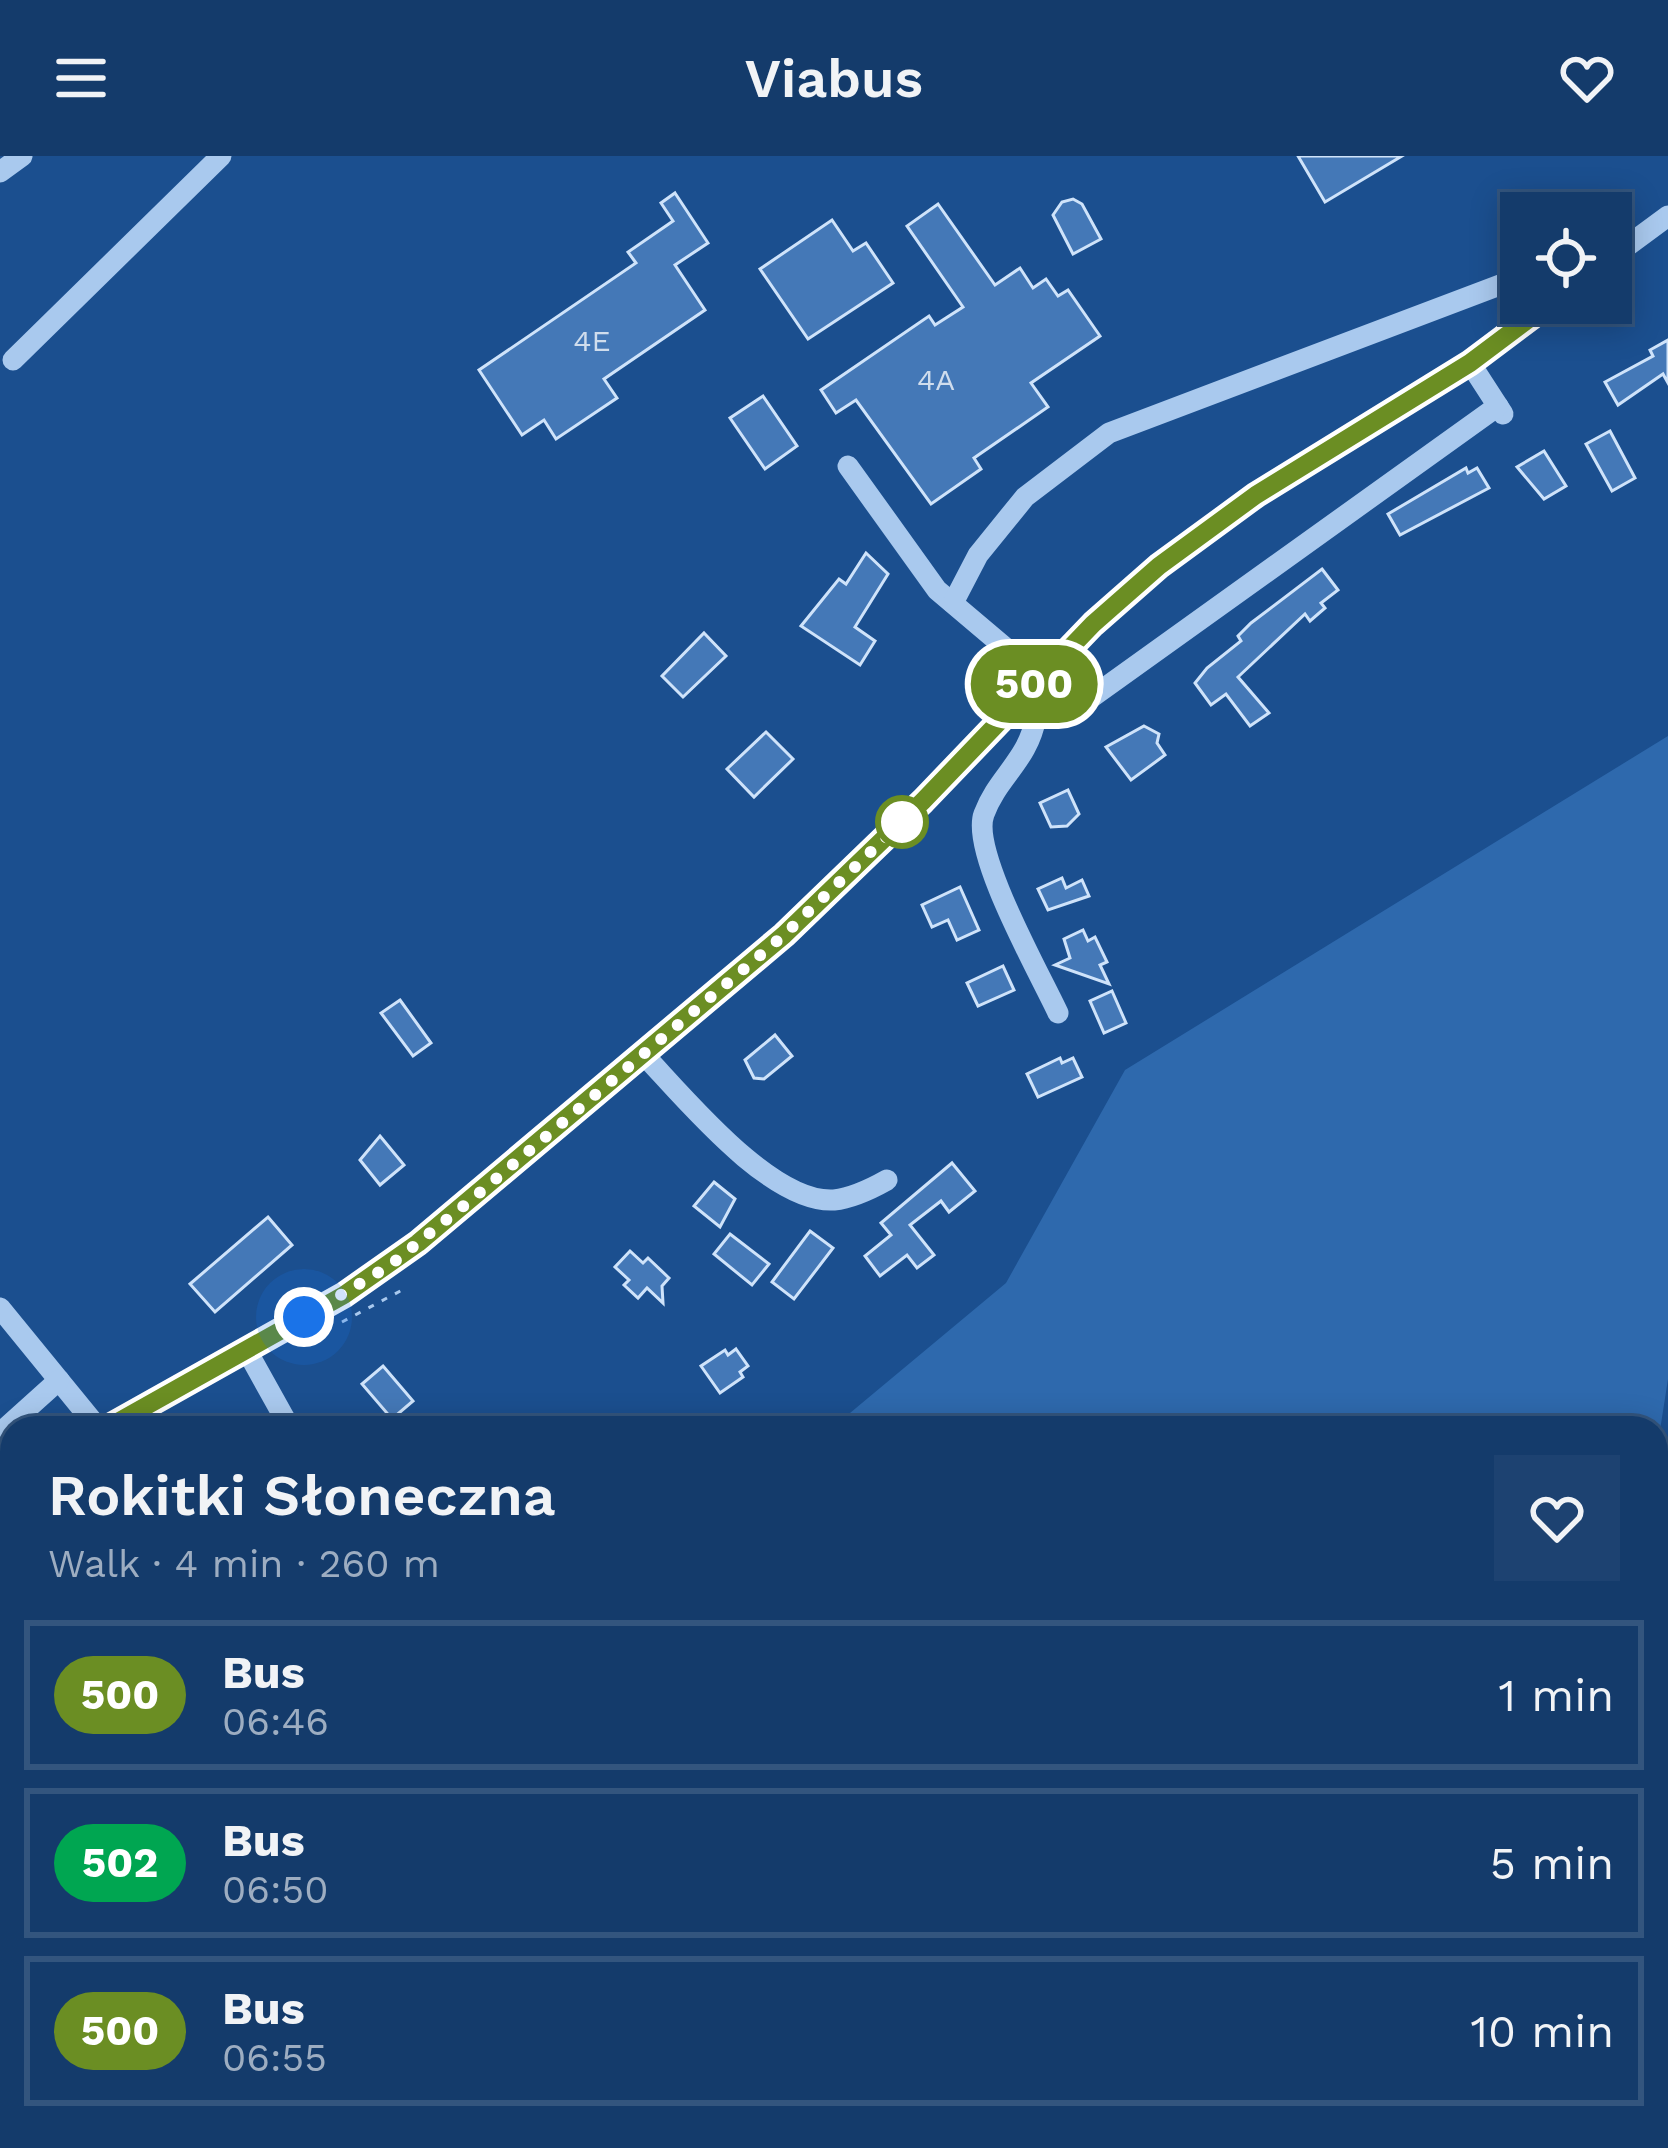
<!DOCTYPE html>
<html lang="en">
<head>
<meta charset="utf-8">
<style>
  :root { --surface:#143b6b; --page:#1d4271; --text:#f1f3f6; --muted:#9dadc1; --line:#33557e }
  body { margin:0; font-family:"Work Sans",sans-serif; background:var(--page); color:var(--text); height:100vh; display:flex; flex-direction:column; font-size:45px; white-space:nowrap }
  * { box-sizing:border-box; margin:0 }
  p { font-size:39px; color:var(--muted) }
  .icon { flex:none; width:66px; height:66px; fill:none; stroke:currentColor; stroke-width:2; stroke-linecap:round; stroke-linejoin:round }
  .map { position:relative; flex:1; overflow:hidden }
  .sheet { position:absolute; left:0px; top:1260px; width:1668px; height:732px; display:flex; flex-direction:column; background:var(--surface); border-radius:36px 36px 0 0; box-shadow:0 6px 30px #0003,0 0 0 3px var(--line) }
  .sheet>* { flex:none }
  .badge { padding:0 24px; border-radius:39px; font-size:42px; line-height:78px }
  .tools { position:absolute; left:1500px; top:36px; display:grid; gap:24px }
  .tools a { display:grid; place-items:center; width:132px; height:132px; border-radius:0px; background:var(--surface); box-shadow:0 6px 30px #0003,0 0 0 3px var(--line); font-size:60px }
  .you { position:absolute; width:60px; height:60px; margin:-30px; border:9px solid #fff; border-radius:50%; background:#1a73e8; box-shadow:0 0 0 18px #1a73e833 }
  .map>.badge { position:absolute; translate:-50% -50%; box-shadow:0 0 0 6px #fff }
  .round { display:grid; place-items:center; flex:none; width:126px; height:126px; border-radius:0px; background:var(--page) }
  .summary { display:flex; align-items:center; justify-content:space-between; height:204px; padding:0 48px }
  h1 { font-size:57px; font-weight:600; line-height:90px }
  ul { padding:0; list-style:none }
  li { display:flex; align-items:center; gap:36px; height:150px; margin:0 24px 18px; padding:0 24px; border:6px solid var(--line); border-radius:0px }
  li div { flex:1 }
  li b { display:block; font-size:45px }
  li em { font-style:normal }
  li .badge { min-width:132px; font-weight:700; text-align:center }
  header { display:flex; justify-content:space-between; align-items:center; height:156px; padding:0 48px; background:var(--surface); font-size:54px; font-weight:600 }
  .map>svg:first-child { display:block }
</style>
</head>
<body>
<header><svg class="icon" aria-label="menu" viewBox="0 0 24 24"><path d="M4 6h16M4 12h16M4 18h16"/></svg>Viabus<svg class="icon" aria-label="heart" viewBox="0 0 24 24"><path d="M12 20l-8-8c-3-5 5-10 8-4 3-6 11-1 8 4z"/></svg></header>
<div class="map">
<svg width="1668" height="1992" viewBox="0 0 1668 1992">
  <rect width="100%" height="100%" fill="#1b4f8f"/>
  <g fill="#2e69ad">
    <polygon points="1668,580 1668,1223 1656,1300 1656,1272 832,1272 1006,1127 1125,914"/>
    <polygon points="768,1980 1644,1980 1645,1992 764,1992"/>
  </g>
  <g fill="#4478b7" stroke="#cfe3fa" stroke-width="3">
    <polygon points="1298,0 1402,0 1325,46"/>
    <polygon points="675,37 708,87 675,109 705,154 604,223 617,242 556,283 544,264 522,279 479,214 636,107 628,96 673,65 661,47"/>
    <polygon points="1073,43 1082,48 1101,83 1073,98 1053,59 1062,46"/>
    <polygon points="938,48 995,129 1020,112 1033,132 1046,123 1058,140 1068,134 1100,180 1031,227 1048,251 974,302 981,313 931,348 856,244 836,257 821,234 929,160 935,169 963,151 907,70"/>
    <polygon points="832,64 853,95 866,87 893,127 808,183 760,113"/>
    <polygon points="1668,184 1668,227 1663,218 1618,249 1605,226 1653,200 1650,194"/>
    <polygon points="763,240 797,290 765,313 730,262"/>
    <polygon points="1610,275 1635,322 1612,335 1586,288"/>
    <polygon points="1544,295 1566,330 1544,343 1517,311"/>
    <polygon points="1466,312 1468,317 1477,312 1489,332 1400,379 1388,358"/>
    <polygon points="866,397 888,418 855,471 875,485 860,509 801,470 839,423 846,428"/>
    <polygon points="1322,413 1338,434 1321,447 1325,452 1310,465 1305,458 1238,521 1269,557 1250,570 1226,538 1211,549 1195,527 1207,512 1241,485 1238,480 1251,467"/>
    <polygon points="704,477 726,500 683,541 662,520"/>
    <polygon points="1144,570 1159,578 1157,587 1165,599 1131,624 1106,591"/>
    <polygon points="766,576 793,603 754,641 727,613"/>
    <polygon points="1068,634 1079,658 1067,670 1051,671 1040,647"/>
    <polygon points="1062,722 1066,732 1082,724 1089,740 1048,754 1038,733"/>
    <polygon points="960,731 979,774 957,784 948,764 932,771 922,749"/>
    <polygon points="1083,774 1088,785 1095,781 1107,806 1100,809 1109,828 1055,809 1070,802 1064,783"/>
    <polygon points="1003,810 1014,834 978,850 967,827"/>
    <polygon points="1112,835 1126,867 1104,877 1090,845"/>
    <polygon points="400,844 431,887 413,900 381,857"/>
    <polygon points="775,879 792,900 764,923 754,922 745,904"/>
    <polygon points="1060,902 1062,907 1073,902 1082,921 1038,941 1027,918"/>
    <polygon points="380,980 404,1009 380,1029 360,1004"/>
    <polygon points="952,1007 975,1035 949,1056 941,1045 910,1069 934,1099 917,1112 907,1099 880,1120 865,1100 891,1079 881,1067"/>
    <polygon points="714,1026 735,1043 720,1071 694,1050"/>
    <polygon points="268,1061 292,1089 215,1156 190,1128"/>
    <polygon points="810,1075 833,1092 794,1143 772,1126"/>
    <polygon points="730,1078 769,1108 752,1129 714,1098"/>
    <polygon points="630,1095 643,1107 648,1102 669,1122 662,1130 663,1147 647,1132 638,1142 624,1129 629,1124 615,1111"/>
    <polygon points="736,1193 748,1210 740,1216 743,1221 720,1237 701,1210 725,1194 728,1199"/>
    <polygon points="383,1210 413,1245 392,1263 362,1228"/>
  </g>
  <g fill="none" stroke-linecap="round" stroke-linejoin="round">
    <g stroke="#a9c9ee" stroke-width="3" stroke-dasharray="6 9" stroke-linecap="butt">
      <polyline points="342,1166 404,1133"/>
      <polyline points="159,1272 182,1256"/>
      <polyline points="0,1402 12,1392"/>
    </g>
    <g stroke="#a9c9ee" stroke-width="21">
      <polyline points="0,16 22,0"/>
      <polyline points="1611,102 1668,60"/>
      <polyline points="13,204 221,0"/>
      <polyline points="1470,207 1503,258"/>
      <polyline points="848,310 937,434 1040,521"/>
      <polyline points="953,447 978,399 1025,341 1109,277 1521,121"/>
      <path d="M 1028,553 L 1036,561 C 1028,605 998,620 984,658 C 970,695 1040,818 1058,857"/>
      <polyline points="1036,561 1067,559 1498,250"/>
      <path d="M 644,899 C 684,941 771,1048 834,1044 C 853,1042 871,1033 887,1024"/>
      <polyline points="0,1152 98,1272"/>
      <polyline points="246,1193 290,1272"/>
      <polyline points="107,1272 344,1139 419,1087 784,779 923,645 1093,468 1159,410 1256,339 1470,207 1551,147"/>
      <polyline points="0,1277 59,1224"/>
      <polyline points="0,1356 12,1346"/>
      <polyline points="0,1853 12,1847"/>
      <polyline points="0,1865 12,1891"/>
      <polyline points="53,1980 59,1992"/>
      <polyline points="661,1980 664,1992"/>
    </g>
  </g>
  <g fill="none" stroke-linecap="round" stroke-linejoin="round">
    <defs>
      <polyline id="line" points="107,1272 344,1139 418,1087 784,779 923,645 1093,468 1159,410 1256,339 1470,207 1550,147"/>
    </defs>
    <use href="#line" stroke="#fff" stroke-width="27"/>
    <use href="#line" stroke="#6b8e23" stroke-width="18"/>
    <polyline stroke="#fff" stroke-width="12" stroke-dasharray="0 21.6" points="304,1161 389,1110 471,1044 784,779 902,666"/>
  </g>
  <circle fill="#fff" stroke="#6b8e23" stroke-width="6" cx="902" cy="666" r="24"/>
  <g text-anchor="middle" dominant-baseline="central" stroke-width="9" stroke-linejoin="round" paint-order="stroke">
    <g font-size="30" fill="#d0dded">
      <text x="592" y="184">4E</text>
      <text x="936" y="223">4A</text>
    </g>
  </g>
</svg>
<div class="tools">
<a><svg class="icon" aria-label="locate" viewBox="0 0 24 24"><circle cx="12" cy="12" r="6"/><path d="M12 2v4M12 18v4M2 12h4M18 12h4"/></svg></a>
</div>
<div class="you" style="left:304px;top:1161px"></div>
<b class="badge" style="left:1034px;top:528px;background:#6b8e23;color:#fff">500</b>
<section class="sheet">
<div class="summary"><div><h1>Rokitki Słoneczna</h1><p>Walk · 4 min · 260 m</p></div><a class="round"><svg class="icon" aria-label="heart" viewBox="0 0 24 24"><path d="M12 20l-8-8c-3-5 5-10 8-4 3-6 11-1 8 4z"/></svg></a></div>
<ul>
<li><span class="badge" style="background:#6b8e23;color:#fff">500</span><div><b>Bus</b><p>06:46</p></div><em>1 min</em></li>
<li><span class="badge" style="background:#00a651;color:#fff">502</span><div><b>Bus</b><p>06:50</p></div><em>5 min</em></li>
<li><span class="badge" style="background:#6b8e23;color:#fff">500</span><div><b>Bus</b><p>06:55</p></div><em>10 min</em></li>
</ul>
</section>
</div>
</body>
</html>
